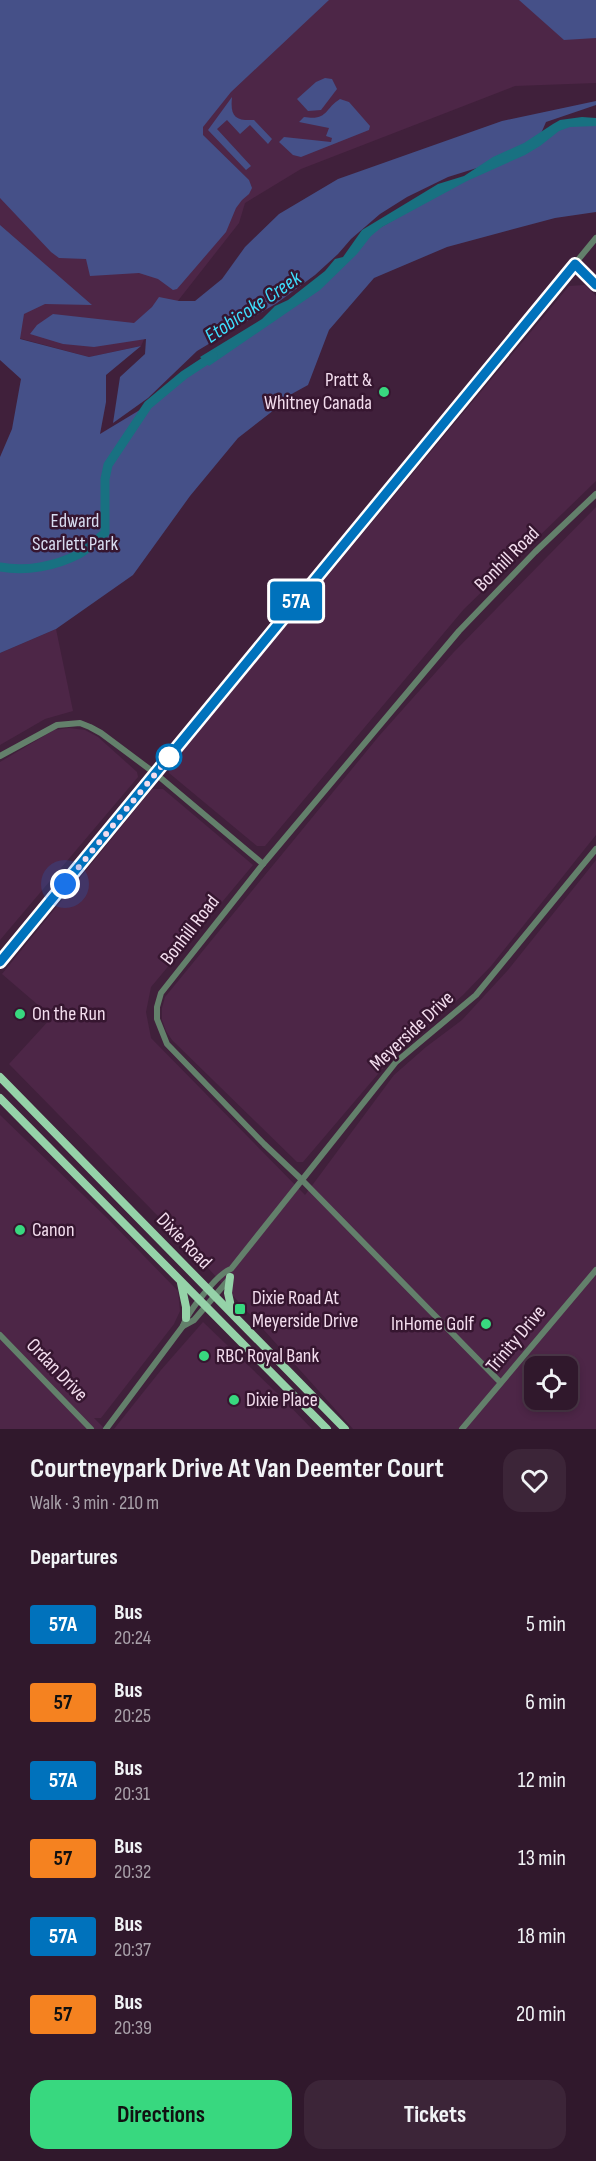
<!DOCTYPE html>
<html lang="en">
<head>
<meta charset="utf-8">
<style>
  :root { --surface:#30182c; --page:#3c2538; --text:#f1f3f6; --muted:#a8a0a9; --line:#4b3748; --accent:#38d87f }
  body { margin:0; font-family:"Sofia Sans Condensed",sans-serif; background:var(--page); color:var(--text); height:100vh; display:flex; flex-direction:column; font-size:22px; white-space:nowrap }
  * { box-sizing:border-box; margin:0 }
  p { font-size:20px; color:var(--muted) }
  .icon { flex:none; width:33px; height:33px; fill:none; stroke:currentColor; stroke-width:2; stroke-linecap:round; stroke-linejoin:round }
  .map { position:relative; height:1429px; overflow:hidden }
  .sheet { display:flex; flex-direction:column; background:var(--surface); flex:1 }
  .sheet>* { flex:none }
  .badge { padding:0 12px; border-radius:4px; font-size:21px; line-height:39px }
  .buttons { position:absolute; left:524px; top:1356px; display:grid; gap:12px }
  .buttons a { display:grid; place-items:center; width:54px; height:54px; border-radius:12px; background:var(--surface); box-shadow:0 3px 9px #0003,0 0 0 2px var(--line); font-size:30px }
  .you { position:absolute; width:30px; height:30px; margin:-15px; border:4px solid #fff; border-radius:50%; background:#1a73e8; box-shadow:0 0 0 9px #1a73e833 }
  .map>.badge { position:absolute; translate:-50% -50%; box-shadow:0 0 0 3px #fff }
  h2 { padding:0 30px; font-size:22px; line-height:54px }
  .round { display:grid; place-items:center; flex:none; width:63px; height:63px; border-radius:18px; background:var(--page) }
  .overview { display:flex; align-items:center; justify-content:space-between; height:102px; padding:0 30px }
  h1 { font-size:28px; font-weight:700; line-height:45px }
  .button { display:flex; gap:12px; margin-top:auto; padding:12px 30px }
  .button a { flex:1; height:69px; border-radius:18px; background:var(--accent); color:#111; font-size:24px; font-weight:700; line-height:69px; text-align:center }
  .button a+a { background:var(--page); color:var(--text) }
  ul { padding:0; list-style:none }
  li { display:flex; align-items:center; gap:18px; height:78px; padding:0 30px }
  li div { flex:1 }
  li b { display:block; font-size:22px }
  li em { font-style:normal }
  li .badge { min-width:66px; font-weight:700; text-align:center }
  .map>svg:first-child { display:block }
</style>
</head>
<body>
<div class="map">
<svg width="596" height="1429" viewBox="0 0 596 1429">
  <rect width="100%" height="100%" fill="#40203b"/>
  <g fill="#4d2647" fill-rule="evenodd">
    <polygon points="0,0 596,0 596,83 515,86 301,169 245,203 239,223 177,302 159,307 141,346 89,357 0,333"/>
    <polygon points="585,285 596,296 596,481 464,609 265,846 257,846 169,773 169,766 569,286"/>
    <polygon points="596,507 596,835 491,966 463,995 395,1054 303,1162 297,1162 172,1040 166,1031 162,1020 162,1008 165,997 379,736 453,653"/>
    <polygon points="56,629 73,711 45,719 0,745 0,653"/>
    <polygon points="69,728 85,730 98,737 137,772 138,777 0,940 0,762 54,730"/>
    <path d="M 152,789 L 163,789 L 253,865 L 151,987 L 146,1012 L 151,1038 L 305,1195 L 394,1075 L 426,1047 L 462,1020 L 508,970 L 596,860 L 596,1429 L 353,1429 L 200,1259 L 9,1064 L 52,1017 L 2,974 ZM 534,1366 L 567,1366 L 567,1400 L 534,1400 Z"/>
    <polygon points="0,1115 108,1219 178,1291 180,1311 174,1324 101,1418 94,1418 105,1429 0,1429"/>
    <polygon points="203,1322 277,1393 312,1429 114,1429 161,1370"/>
  </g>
  <g fill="#455088">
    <polygon points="0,0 329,0 231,92 203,127 203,135 249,180 252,188 249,194 242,200 236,208 226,232 177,289 173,290 158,279 139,273 90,276 86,259 59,258 51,252 0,198"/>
    <polygon points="519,0 596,0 596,38 564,40"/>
    <polygon points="325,78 332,79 337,89 321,110 308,111 297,99 316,82"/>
    <path d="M 232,97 C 230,116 235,121 254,120 L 272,139 L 268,144 L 250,125 L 240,134 L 227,120 L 217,129 L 251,166 L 246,170 L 208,130 Z"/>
    <path d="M 340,99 L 349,102 L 370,126 L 369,130 L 301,157 L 293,155 L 279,142 L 284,137 L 331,142 L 332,138 L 326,136 L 329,128 L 299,122 L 304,117 C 328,121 324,109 340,99 Z"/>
    <polygon points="596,101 596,105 546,122 539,138 480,167 448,177 407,197 380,214 351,239 338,254 315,275 277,303 197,351 148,398 113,423 120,377 145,354 146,339 94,347 63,344 30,334 37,325 53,314 134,323 152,307 159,297 179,301 195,301 222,279 245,247 279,214 338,179 502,121"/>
    <polygon points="596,121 596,212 555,218 447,247 374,278 329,330 308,385 288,396 274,410 238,438 190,496 133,575 56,629 0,653 0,457 12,429 21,379 0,360 0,225 92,305 45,304 24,314 20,339 89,357 141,346 106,375 106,402 100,434 148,405 184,375 309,294 369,234 557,127"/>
  </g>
  <polygon fill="#187181" points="582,117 596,118 596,126 570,127 559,131 540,146 525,155 467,181 382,227 371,236 357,254 320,290 209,366 200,357 262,319 275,306 288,300 325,271 335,259 343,257 362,230 438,184 464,176 493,157 524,143 553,124 560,120"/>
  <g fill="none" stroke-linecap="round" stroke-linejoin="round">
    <path stroke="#187181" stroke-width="9" d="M 0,567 C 26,572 56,566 79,554 C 88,549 96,540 105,533 L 105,479 L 108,465 L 148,405 L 184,375 L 213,356"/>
    <g stroke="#63806b" stroke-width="6">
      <polyline points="575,264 596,285"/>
      <polyline points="0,756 57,725 80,723 90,727 101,733 156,774 263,864"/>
      <polyline points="0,962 596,238"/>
      <polyline points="183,1326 194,1320 230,1278"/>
      <polyline points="0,1335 91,1429"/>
      <polyline points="500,1382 301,1179 264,1144 167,1044 157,1019 157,1007 161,993 263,864 459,631 535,552 596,494"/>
      <path d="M 106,1429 L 183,1326 C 187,1313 218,1273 231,1269 L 396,1062 L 476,995 L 596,849"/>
      <polyline points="462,1429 596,1270"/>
    </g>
    <g stroke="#95d2a8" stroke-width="8">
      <polyline points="0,1077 345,1429"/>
      <polyline points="0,1098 327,1429"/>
      <polyline points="230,1277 228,1293 232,1311"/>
      <polyline points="181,1283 186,1307 186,1318"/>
    </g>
  </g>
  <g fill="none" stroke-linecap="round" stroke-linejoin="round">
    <defs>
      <polyline id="line" points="0,962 575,264 596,285"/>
    </defs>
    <use href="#line" stroke="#fff" stroke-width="14"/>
    <use href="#line" stroke="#0072bc" stroke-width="9"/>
    <polyline stroke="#f3ddee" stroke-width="6" stroke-dasharray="0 10.8" points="65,884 170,756 169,757"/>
  </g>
  <g fill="#38d87f" stroke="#361630" stroke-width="2">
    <circle cx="384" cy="392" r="6"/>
    <circle cx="20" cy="1014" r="6"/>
    <circle cx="20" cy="1230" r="6"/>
    <rect x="234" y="1303" width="12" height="12" rx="3"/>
    <circle cx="486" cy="1324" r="6"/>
    <circle cx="204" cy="1356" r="6"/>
    <circle cx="234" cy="1400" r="6"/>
  </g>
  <circle fill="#fff" stroke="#0072bc" stroke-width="3" cx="169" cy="757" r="12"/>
  <g text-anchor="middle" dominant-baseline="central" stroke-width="5" stroke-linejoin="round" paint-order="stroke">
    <g font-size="20" fill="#f3ddee" stroke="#361630" text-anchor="start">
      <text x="372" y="380" text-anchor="end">Pratt &amp;<tspan x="372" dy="23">Whitney Canada</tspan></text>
      <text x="32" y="1014">On the Run</text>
      <text x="32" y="1230">Canon</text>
      <text x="252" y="1298">Dixie Road At<tspan x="252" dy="23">Meyerside Drive</tspan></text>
      <text x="474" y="1324" text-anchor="end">InHome Golf</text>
      <text x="216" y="1356">RBC Royal Bank</text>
      <text x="246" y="1400">Dixie Place</text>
    </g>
    <g font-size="20" fill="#d8ddf0" stroke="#361630">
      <text x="75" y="521">Edward<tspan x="75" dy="23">Scarlett Park</tspan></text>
    </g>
    <g font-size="20" fill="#f3ddee" stroke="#361630">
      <text transform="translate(507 559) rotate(-45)">Bonhill Road</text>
      <text transform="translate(190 930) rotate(-52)">Bonhill Road</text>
      <text transform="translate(412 1031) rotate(-43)">Meyerside Drive</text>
      <text transform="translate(184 1241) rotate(46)">Dixie Road</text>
      <text transform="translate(516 1339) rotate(-50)">Trinity Drive</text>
      <text transform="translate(57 1370) rotate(46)">Ordan Drive</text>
    </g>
    <g font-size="21" font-style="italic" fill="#3eddfb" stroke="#361630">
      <text transform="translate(253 307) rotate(-34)">Etobicoke Creek</text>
    </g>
  </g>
</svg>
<div class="buttons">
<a><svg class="icon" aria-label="locate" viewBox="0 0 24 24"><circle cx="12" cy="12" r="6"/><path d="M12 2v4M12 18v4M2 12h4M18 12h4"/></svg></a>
</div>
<div class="you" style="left:65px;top:884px"></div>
<b class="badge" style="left:296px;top:601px;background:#0072bc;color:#fff">57A</b>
</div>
<section class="sheet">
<div class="overview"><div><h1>Courtneypark Drive At Van Deemter Court</h1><p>Walk · 3 min · 210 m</p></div><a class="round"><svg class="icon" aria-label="heart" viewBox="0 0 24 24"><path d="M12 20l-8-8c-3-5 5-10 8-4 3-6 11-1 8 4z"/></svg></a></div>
<h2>Departures</h2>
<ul>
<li><span class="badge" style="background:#0072bc;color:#fff">57A</span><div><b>Bus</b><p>20:24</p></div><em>5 min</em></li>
<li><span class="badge" style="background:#f58220;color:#111">57</span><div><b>Bus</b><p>20:25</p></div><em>6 min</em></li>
<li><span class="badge" style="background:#0072bc;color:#fff">57A</span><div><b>Bus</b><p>20:31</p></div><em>12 min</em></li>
<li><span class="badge" style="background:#f58220;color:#111">57</span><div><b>Bus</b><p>20:32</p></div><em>13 min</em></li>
<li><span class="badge" style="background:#0072bc;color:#fff">57A</span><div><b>Bus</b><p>20:37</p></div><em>18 min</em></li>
<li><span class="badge" style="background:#f58220;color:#111">57</span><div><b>Bus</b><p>20:39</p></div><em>20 min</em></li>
</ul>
<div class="button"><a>Directions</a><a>Tickets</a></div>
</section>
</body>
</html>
